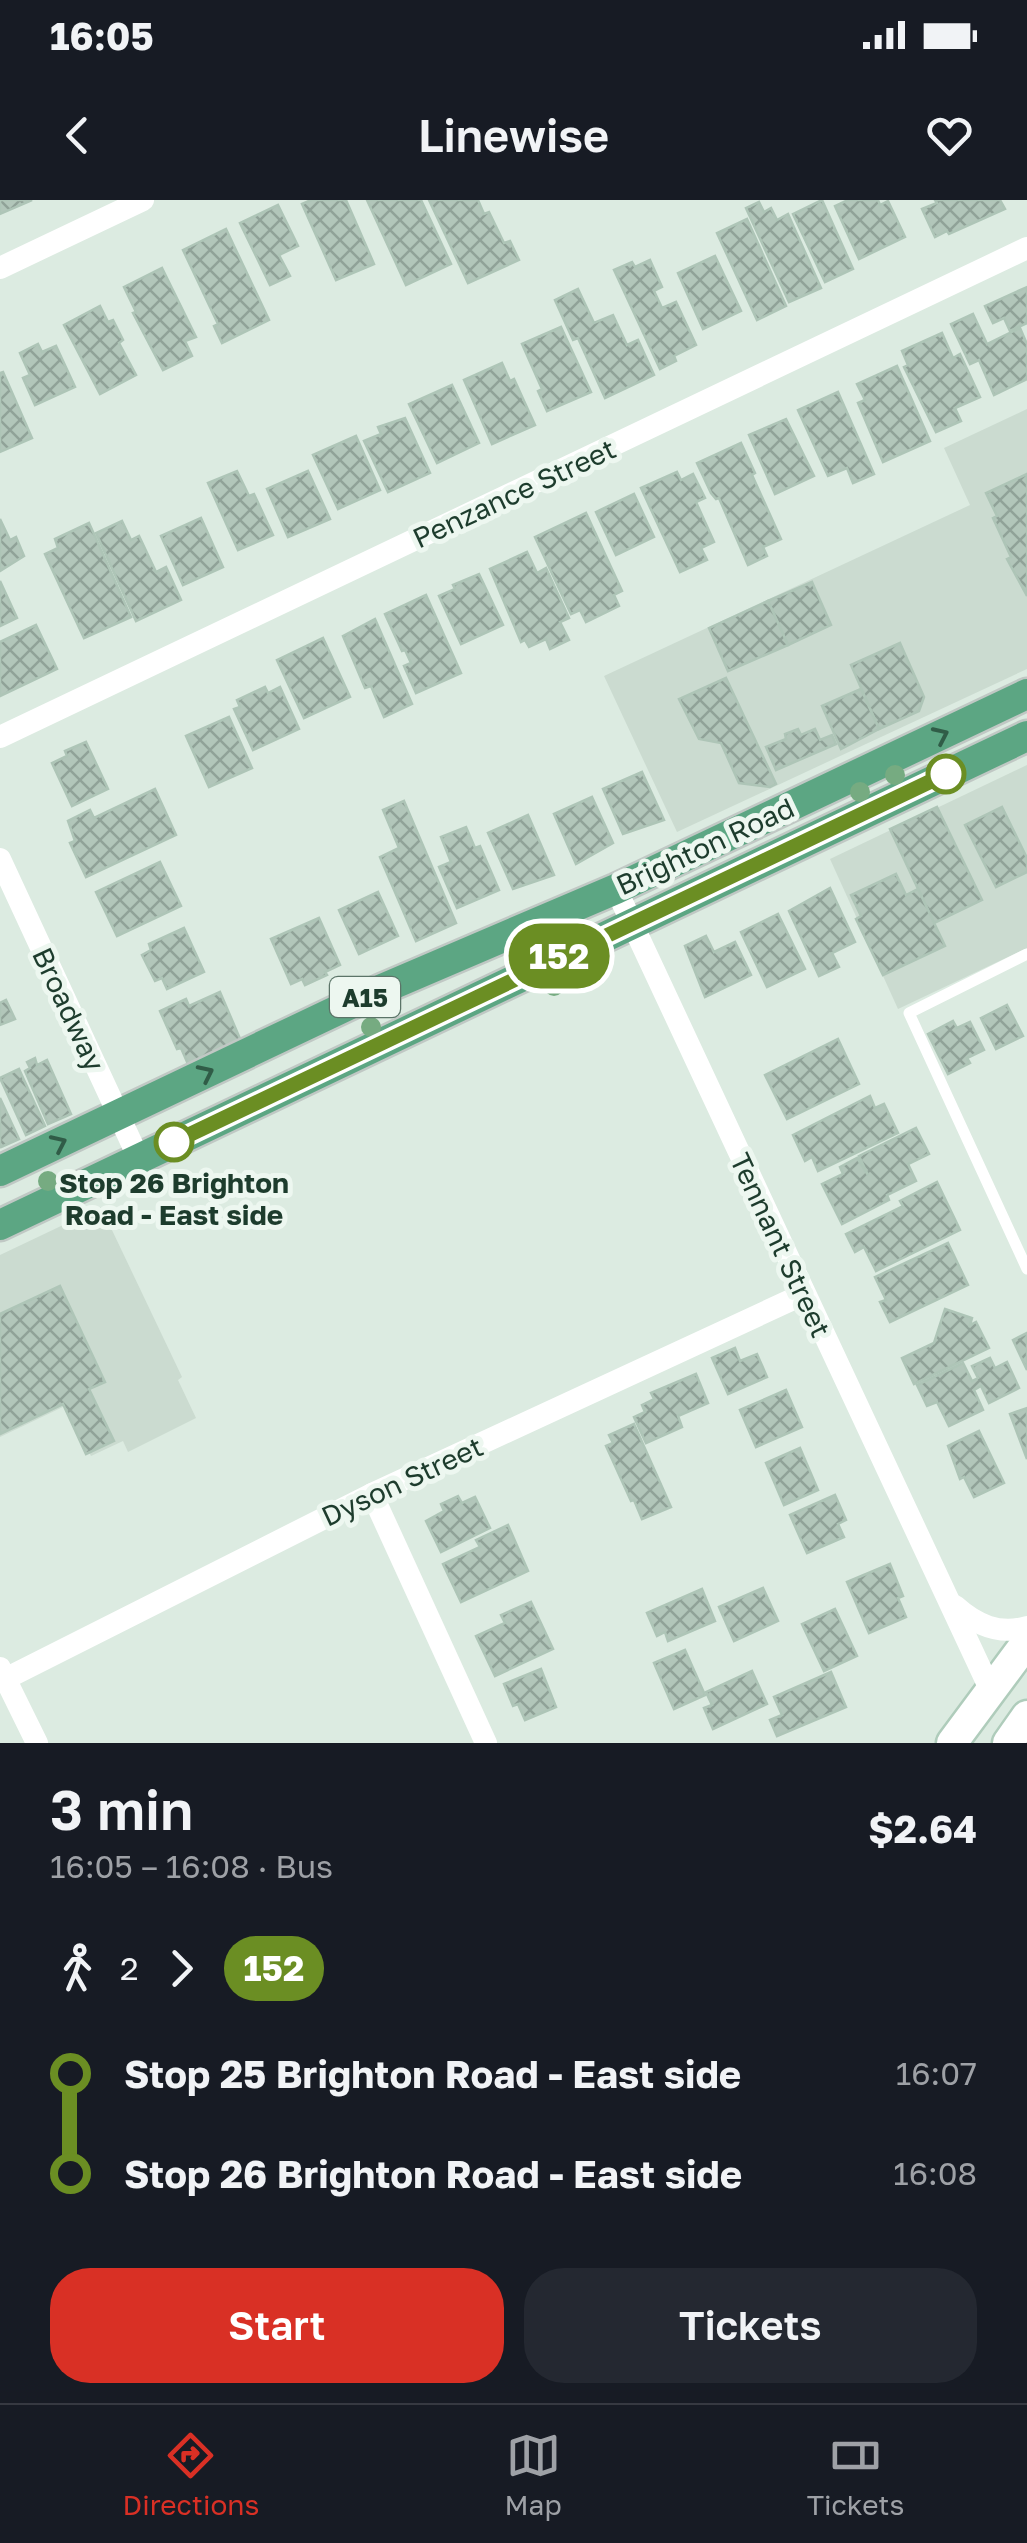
<!DOCTYPE html>
<html lang="en">
<head>
<meta charset="utf-8">
<style>
  :root { --surface:#171b24; --page:#242831; --text:#f1f3f6; --muted:#9ea1a6; --line:#363941; --accent:#d93025 }
  body { margin:0; font-family:"Golos Text",sans-serif; background:var(--page); color:var(--text); height:100vh; display:flex; flex-direction:column; font-size:38px; white-space:nowrap }
  * { box-sizing:border-box; margin:0 }
  p { font-size:32px; color:var(--muted) }
  .icon { flex:none; width:55px; height:55px; fill:none; stroke:currentColor; stroke-width:2; stroke-linecap:round; stroke-linejoin:round }
  .map { position:relative; height:1543px; overflow:hidden }
  .panel { display:flex; flex-direction:column; background:var(--surface); flex:1 }
  .panel>* { flex:none }
  .badge { padding:0 20px; border-radius:32px; font-size:35px; line-height:65px }
  .map>.badge { position:absolute; translate:-50% -50%; box-shadow:0 0 0 5px #fff }
  .legs { display:flex; align-items:center; gap:15px; height:110px; padding:0 50px; font-size:32px }
  .legs p { margin-inline-start:auto }
  .headline { display:flex; align-items:center; justify-content:space-between; height:170px; padding:0 50px }
  h1 { font-size:55px; font-weight:600; line-height:75px }
  .cta { display:flex; gap:20px; margin-top:auto; padding:20px 50px }
  .cta a { flex:1; height:115px; border-radius:40px; background:var(--accent); color:#fff; font-size:40px; font-weight:600; line-height:115px; text-align:center }
  .cta a+a { background:var(--page); color:var(--text) }
  ul { padding:0 50px; list-style:none }
  li { display:flex; align-items:center; gap:35px; height:100px; font-size:38px }
  li i { display:grid; place-items:center; width:15px; height:100%; margin:0 12px; background:currentColor }
  li i::after { content:''; width:25px; height:25px; margin:-12px; border:8px solid; border-radius:50%; background:var(--surface) }
  li p { margin-inline-start:auto }
  li:first-child i { background:linear-gradient(#0000 50%,currentColor 0) }
  li:last-child i { background:linear-gradient(currentColor 50%,#0000 0) }
  .status { display:flex; justify-content:space-between; align-items:center; height:70px; padding:0 50px; background:var(--surface); direction:ltr }
  .status svg { height:28px; fill:currentColor }
  header { display:flex; justify-content:space-between; align-items:center; height:130px; padding:0 50px; background:var(--surface); font-size:45px; font-weight:600 }
  .tabs { display:flex; justify-content:space-around; align-items:center; height:140px; border-top:2px solid var(--line); background:var(--surface); font-size:28px; color:var(--muted) }
  .tabs a { display:grid; justify-items:center; gap:5px }
  .tabs .active { color:var(--accent) }
  .map>svg:first-child { display:block }
</style>
</head>
<body>
<div class="status"><b>16:05</b><svg viewBox="0 0 49 12"><path d="M0 12V9h3v3zM5 12V6h3v6zM10 12V3h3v9zM15 12V0h3v12zM26 1h20v11H26zM47 4h2v5h-2z"/></svg></div>
<header><svg class="icon" aria-label="back" viewBox="0 0 24 24"><path d="M15 5l-7 7 7 7"/></svg>Linewise<svg class="icon" aria-label="heart" viewBox="0 0 24 24"><path d="M12 20l-8-8c-3-5 5-10 8-4 3-6 11-1 8 4z"/></svg></header>
<div class="map">
<svg width="1027" height="1543" viewBox="0 0 1027 1543">
  <defs>
    <pattern id="building-cross-hatch" width="8" height="8" patternUnits="userSpaceOnUse" patternTransform="scale(2.5)"><rect width="8" height="8" fill="#b2c6ba"/><path d="M0 0l8 8M0 8l8-8" fill="none" stroke="#90a298"/></pattern>
  </defs>
  <rect width="100%" height="100%" fill="#dcebe1"/>
  <g fill="#cbdbd0">
    <polygon points="1027,209 1027,469 677,632 604,476 970,305 944,248"/>
    <polygon points="1027,565 1027,748 898,809 830,659"/>
    <polygon points="101,1007 182,1177 178,1180 196,1218 128,1252 123,1241 91,1256 67,1205 0,1237 0,1055"/>
  </g>
  <g fill="url(#building-cross-hatch)" stroke="#aec5b7" stroke-width="2.5">
    <polygon points="0,0 32,0 0,14"/>
    <polygon points="311,0 346,0 374,64 336,80 302,4"/>
    <polygon points="367,0 421,0 451,64 406,85"/>
    <polygon points="429,0 478,0 484,14 489,12 504,43 510,41 519,60 468,83"/>
    <polygon points="822,0 853,69 825,82 793,14"/>
    <polygon points="848,0 878,0 880,5 888,1 905,37 859,59 835,6"/>
    <polygon points="935,0 1000,0 1005,9 949,34 947,31 935,37 922,9 937,3"/>
    <polygon points="759,2 764,12 771,8 777,20 788,14 821,88 789,102 746,8"/>
    <polygon points="278,5 298,46 279,55 290,76 270,85 240,23"/>
    <polygon points="747,19 786,106 757,120 717,33"/>
    <polygon points="226,29 269,120 222,143 214,126 218,124 183,50"/>
    <polygon points="715,56 741,111 703,129 678,73"/>
    <polygon points="650,60 662,87 654,91 662,108 676,102 696,145 674,156 676,161 660,169 614,70 632,62 635,67"/>
    <polygon points="162,68 196,137 185,141 192,156 163,170 133,113 136,112 124,87"/>
    <polygon points="1027,87 1027,123 1010,131 1004,118 993,123 985,106"/>
    <polygon points="578,89 594,123 613,115 627,145 638,140 654,175 605,198 578,138 573,140 555,100"/>
    <polygon points="100,106 108,122 113,120 123,140 119,143 136,175 100,194 64,125"/>
    <polygon points="973,114 987,144 1020,128 1027,144 1027,179 994,195 979,160 970,164 951,124"/>
    <polygon points="561,127 591,192 547,211 538,191 542,189 522,144"/>
    <polygon points="942,133 953,158 960,154 980,197 955,208 961,221 936,232 904,167 908,165 902,151"/>
    <polygon points="38,144 42,152 56,146 75,187 35,205 23,178 30,175 20,153"/>
    <polygon points="502,163 510,181 514,179 535,225 492,244 464,180"/>
    <polygon points="897,166 930,241 883,262 858,203 865,200 857,184"/>
    <polygon points="3,172 32,238 0,252 0,173"/>
    <polygon points="452,185 479,243 437,263 409,204"/>
    <polygon points="838,192 874,274 853,283 847,268 828,276 798,210"/>
    <polygon points="405,218 430,273 388,292 364,241 381,234 378,227"/>
    <polygon points="786,219 814,276 775,294 749,235"/>
    <polygon points="356,236 380,290 338,309 313,255"/>
    <polygon points="741,243 755,273 752,275 781,339 763,347 767,356 748,365 719,298 716,299 711,293 697,263"/>
    <polygon points="237,271 249,296 254,294 273,335 238,350 208,283"/>
    <polygon points="308,271 330,319 288,337 267,289"/>
    <polygon points="677,272 681,280 693,274 705,298 696,302 714,342 701,348 707,360 680,372 641,288"/>
    <polygon points="1027,274 1027,396 1007,359 1011,357 993,318 997,316 986,293"/>
    <polygon points="634,294 654,337 616,355 596,312"/>
    <polygon points="586,313 622,391 614,395 619,406 586,422 580,410 571,414 535,337"/>
    <polygon points="201,318 223,367 183,385 161,336"/>
    <polygon points="0,319 10,340 16,337 24,356 0,371"/>
    <polygon points="122,321 131,340 139,336 156,372 166,367 181,400 136,421 96,333"/>
    <polygon points="89,323 131,417 84,438 45,354 58,348 55,339"/>
    <polygon points="527,352 537,373 546,368 569,418 560,422 569,440 550,449 546,439 529,447 525,440 521,442 490,369"/>
    <polygon points="479,374 503,425 461,444 439,396 455,389 453,385"/>
    <polygon points="0,381 17,418 0,426"/>
    <polygon points="812,382 831,425 788,445 768,401"/>
    <polygon points="426,395 461,473 416,493 404,466 411,463 405,450 402,451 385,414"/>
    <polygon points="768,401 788,445 728,471 709,428"/>
    <polygon points="375,419 412,504 384,517 371,486 365,488 343,436"/>
    <polygon points="36,425 57,469 0,496 0,442"/>
    <polygon points="323,438 350,497 304,518 277,460"/>
    <polygon points="900,443 924,497 919,511 879,529 851,465"/>
    <polygon points="726,478 776,584 770,587 739,583 721,543 699,539 679,499"/>
    <polygon points="265,487 268,493 280,487 299,529 253,550 234,509 240,507 237,500"/>
    <polygon points="861,489 879,529 841,549 822,506"/>
    <polygon points="229,517 252,568 209,587 186,536"/>
    <polygon points="798,529 801,535 815,529 820,540 832,535 836,544 776,570 766,547 786,539 785,534"/>
    <polygon points="86,542 108,589 72,606 52,563 67,556 65,551"/>
    <polygon points="642,572 664,620 623,634 603,589"/>
    <polygon points="155,589 176,635 86,677 70,643 75,641 68,621 90,610 94,618"/>
    <polygon points="592,597 613,643 576,664 554,614"/>
    <polygon points="404,601 456,723 416,741 380,657 399,648 383,610"/>
    <polygon points="937,607 982,700 934,723 890,629"/>
    <polygon points="1002,607 1027,658 1027,672 996,687 965,625"/>
    <polygon points="528,615 554,675 513,689 488,633"/>
    <polygon points="466,627 475,648 480,646 499,690 457,708 439,667 451,662 441,637"/>
    <polygon points="160,662 181,706 117,736 96,692"/>
    <polygon points="896,674 906,695 918,689 945,746 883,775 856,719 861,716 851,695"/>
    <polygon points="830,688 855,742 832,753 839,767 819,776 789,711"/>
    <polygon points="378,692 398,736 359,754 339,710"/>
    <polygon points="778,714 805,769 767,787 741,732"/>
    <polygon points="319,718 340,765 325,772 327,775 305,785 302,779 291,784 271,739"/>
    <polygon points="184,728 204,772 167,789 162,778 155,781 142,755 151,750 149,744"/>
    <polygon points="706,736 714,752 735,742 751,775 705,797 685,746"/>
    <polygon points="220,792 241,841 188,864 181,848 177,849 160,811 186,799 189,806"/>
    <polygon points="6,800 15,819 0,825 0,803"/>
    <polygon points="1007,805 1023,836 996,849 981,818"/>
    <polygon points="953,821 957,828 970,822 984,850 967,858 970,863 948,874 928,834"/>
    <polygon points="838,839 859,884 787,919 765,875"/>
    <polygon points="35,858 37,865 47,860 71,914 48,924 25,871 30,868 27,862"/>
    <polygon points="19,869 45,926 26,935 0,878"/>
    <polygon points="870,896 875,908 884,904 898,933 818,971 812,957 805,961 793,935"/>
    <polygon points="0,898 19,939 1,947 0,945"/>
    <polygon points="916,928 929,954 908,964 916,981 887,995 889,1000 842,1024 822,984 843,974 840,967 857,958 868,975 859,956"/>
    <polygon points="937,982 960,1030 876,1071 864,1047 855,1052 846,1034 903,1006 900,1001"/>
    <polygon points="948,1043 968,1085 890,1122 880,1102 886,1100 875,1077"/>
    <polygon points="60,1086 105,1182 89,1189 114,1241 86,1254 63,1204 0,1234 0,1114"/>
    <polygon points="945,1109 972,1118 970,1125 976,1122 989,1148 914,1184 902,1158 934,1143"/>
    <polygon points="1027,1133 1027,1170 1013,1140"/>
    <polygon points="735,1148 740,1161 757,1154 767,1177 728,1194 712,1158"/>
    <polygon points="990,1158 995,1168 1007,1162 1019,1188 989,1203 981,1186 974,1190 983,1210 949,1226 937,1202 927,1206 917,1185 963,1163 972,1181 978,1178 972,1166"/>
    <polygon points="696,1174 708,1203 678,1216 682,1227 646,1243 634,1217 645,1212 642,1205 654,1199 651,1193"/>
    <polygon points="786,1190 802,1227 756,1247 740,1210"/>
    <polygon points="1027,1208 1027,1259 1010,1214"/>
    <polygon points="634,1224 671,1307 642,1319 634,1300 631,1301 606,1246 613,1243 609,1235"/>
    <polygon points="979,1231 1004,1283 974,1297 964,1277 960,1279 948,1246"/>
    <polygon points="800,1248 818,1290 784,1305 766,1263"/>
    <polygon points="835,1295 846,1320 838,1324 844,1337 807,1353 790,1315"/>
    <polygon points="458,1296 462,1303 475,1297 490,1328 441,1352 426,1321 444,1311 441,1304"/>
    <polygon points="508,1325 528,1371 461,1402 443,1364 480,1347 476,1340"/>
    <polygon points="890,1364 903,1396 898,1398 906,1417 869,1433 847,1382"/>
    <polygon points="763,1388 778,1421 734,1441 719,1407"/>
    <polygon points="702,1389 715,1421 668,1441 665,1432 657,1436 647,1413"/>
    <polygon points="531,1402 553,1449 495,1476 476,1436 505,1423 501,1415"/>
    <polygon points="835,1409 857,1456 824,1471 802,1424"/>
    <polygon points="685,1450 705,1495 674,1509 654,1463"/>
    <polygon points="541,1469 556,1507 525,1520 518,1504 513,1506 504,1484"/>
    <polygon points="752,1471 767,1504 713,1529 704,1508 712,1505 706,1492"/>
    <polygon points="831,1472 846,1507 777,1536 770,1520 782,1515 774,1497"/>
  </g>
  <g fill="none" stroke-linecap="round" stroke-linejoin="round">
    <defs>
      <g id="secondary">
        <polyline points="952,1543 1027,1442"/>
        <polyline points="1008,1543 1027,1516"/>
      </g>
      <g id="primary">
        <polyline points="0,971 382,789 616,689 1027,494"/>
        <polyline points="0,1025 1027,536"/>
      </g>
    </defs>
    <use href="#secondary" stroke="#afccbb" stroke-width="35"/>
    <use href="#primary" stroke="#c0c8c4" stroke-width="35"/>
    <polyline stroke="#fff" stroke-width="11" points="1027,754 909,813 1027,1069"/>
    <g stroke="#fff" stroke-width="22">
      <polyline points="0,68 143,0"/>
      <polyline points="0,537 1027,48"/>
      <polyline points="0,659 139,959"/>
      <polyline points="616,689 991,1491"/>
      <polyline points="372,1294 486,1543"/>
      <path d="M 955,1406 C 976,1425 999,1435 1027,1427"/>
      <polyline points="0,1468 37,1543"/>
      <polyline points="5,1479 372,1294 804,1094"/>
    </g>
    <use href="#secondary" stroke="#fff" stroke-width="30"/>
    <use href="#primary" stroke="#5ca683" stroke-width="30"/>
  </g>
  <g fill="#76ab81">
    <circle cx="895" cy="575" r="10"/>
    <circle cx="860" cy="592" r="10"/>
    <circle cx="554" cy="786" r="10"/>
    <circle cx="371" cy="827" r="10"/>
    <circle cx="48" cy="981" r="10"/>
  </g>
  <defs><path id="oneway-chevron" d="M-2-3.5L2.5 0L-2 3.5" fill="none" stroke-width="1.6" stroke-linecap="round" stroke-linejoin="round" transform="scale(2.5)"/></defs>
  <g stroke="#305c47">
    <use href="#oneway-chevron" transform="translate(941 535) rotate(-25)"/>
    <use href="#oneway-chevron" transform="translate(206 873) rotate(-26)"/>
    <use href="#oneway-chevron" transform="translate(59 943) rotate(-25)"/>
  </g>
  <g fill="none" stroke-linecap="round" stroke-linejoin="round">
    <defs>
      <polyline id="line-1" points="174,942 946,574"/>
    </defs>
    <use href="#line-1" stroke="#fff" stroke-width="22"/>
    <use href="#line-1" stroke="#6b8e23" stroke-width="15"/>
  </g>
  <g fill="#fff" stroke="#6b8e23" stroke-width="5">
    <circle cx="946" cy="574" r="18"/>
    <circle cx="174" cy="942" r="18"/>
  </g>
  <g text-anchor="middle" dominant-baseline="central" stroke-width="10" stroke-linejoin="round" paint-order="stroke">
    <rect fill="#edf7f0" stroke="#5b7468" stroke-width="2.5" x="330" y="777" width="70" height="40" rx="8"/>
    <g font-size="25" font-weight="bold" fill="#1d3c2d">
      <text x="365" y="797">A15</text>
    </g>
    <g font-size="28" fill="#1d3c2d" stroke="#edf7f0">
      <text transform="translate(514 293) rotate(-25)">Penzance Street</text>
      <text transform="translate(705 646) rotate(-25)">Brighton Road</text>
      <text transform="translate(69 809) rotate(65)">Broadway</text>
      <text transform="translate(781 1045) rotate(65)">Tennant Street</text>
      <text transform="translate(402 1281) rotate(-25)">Dyson Street</text>
    </g>
    <g font-size="28" font-weight="bold" fill="#1d3c2d" stroke="#edf7f0">
      <text x="174" y="982">Stop 26 Brighton<tspan x="174" dy="32">Road - East side</tspan></text>
    </g>
  </g>
</svg>
<b class="badge" style="left:559px;top:756px;background:#6b8e23;color:#fff">152</b>
</div>
<section class="panel">
<div class="headline"><div><h1>3 min</h1><p>16:05 – 16:08 · Bus</p></div><b>$2.64</b></div>
<div class="legs"><svg class="icon" aria-label="walk" viewBox="0 0 24 24"><circle cx="13" cy="4" r="2"/><path d="M13 8l-2 6 4 7M11 14l-3 7M7 12l3-4h3l4 4"/></svg>2<svg class="icon" aria-label="forward" viewBox="0 0 24 24"><path d="M9 5l7 7-7 7"/></svg><b class="badge" style="background:#6b8e23;color:#fff">152</b></div>
<ul>
<li><i style="color:#6b8e23"></i><b>Stop 25 Brighton Road - East side</b><p>16:07</p></li>
<li><i style="color:#6b8e23"></i><b>Stop 26 Brighton Road - East side</b><p>16:08</p></li>
</ul>
<div class="cta"><a>Start</a><a>Tickets</a></div>
</section>
<nav class="tabs">
<a class="active"><svg class="icon" aria-label="directions" viewBox="0 0 24 24"><path d="M12 3l9 9-9 9-9-9zM9 14v-3h6M13 9l2 2-2 2"/></svg>Directions</a>
<a><svg class="icon" aria-label="map" viewBox="0 0 24 24"><path d="M3 6l6-2 6 2 6-2v14l-6 2-6-2-6 2zM9 4v14M15 6v14"/></svg>Map</a>
<a><svg class="icon" aria-label="tickets" viewBox="0 0 24 24"><path d="M3 7h18v10H3zM15 7v10"/></svg>Tickets</a>
</nav>
</body>
</html>
